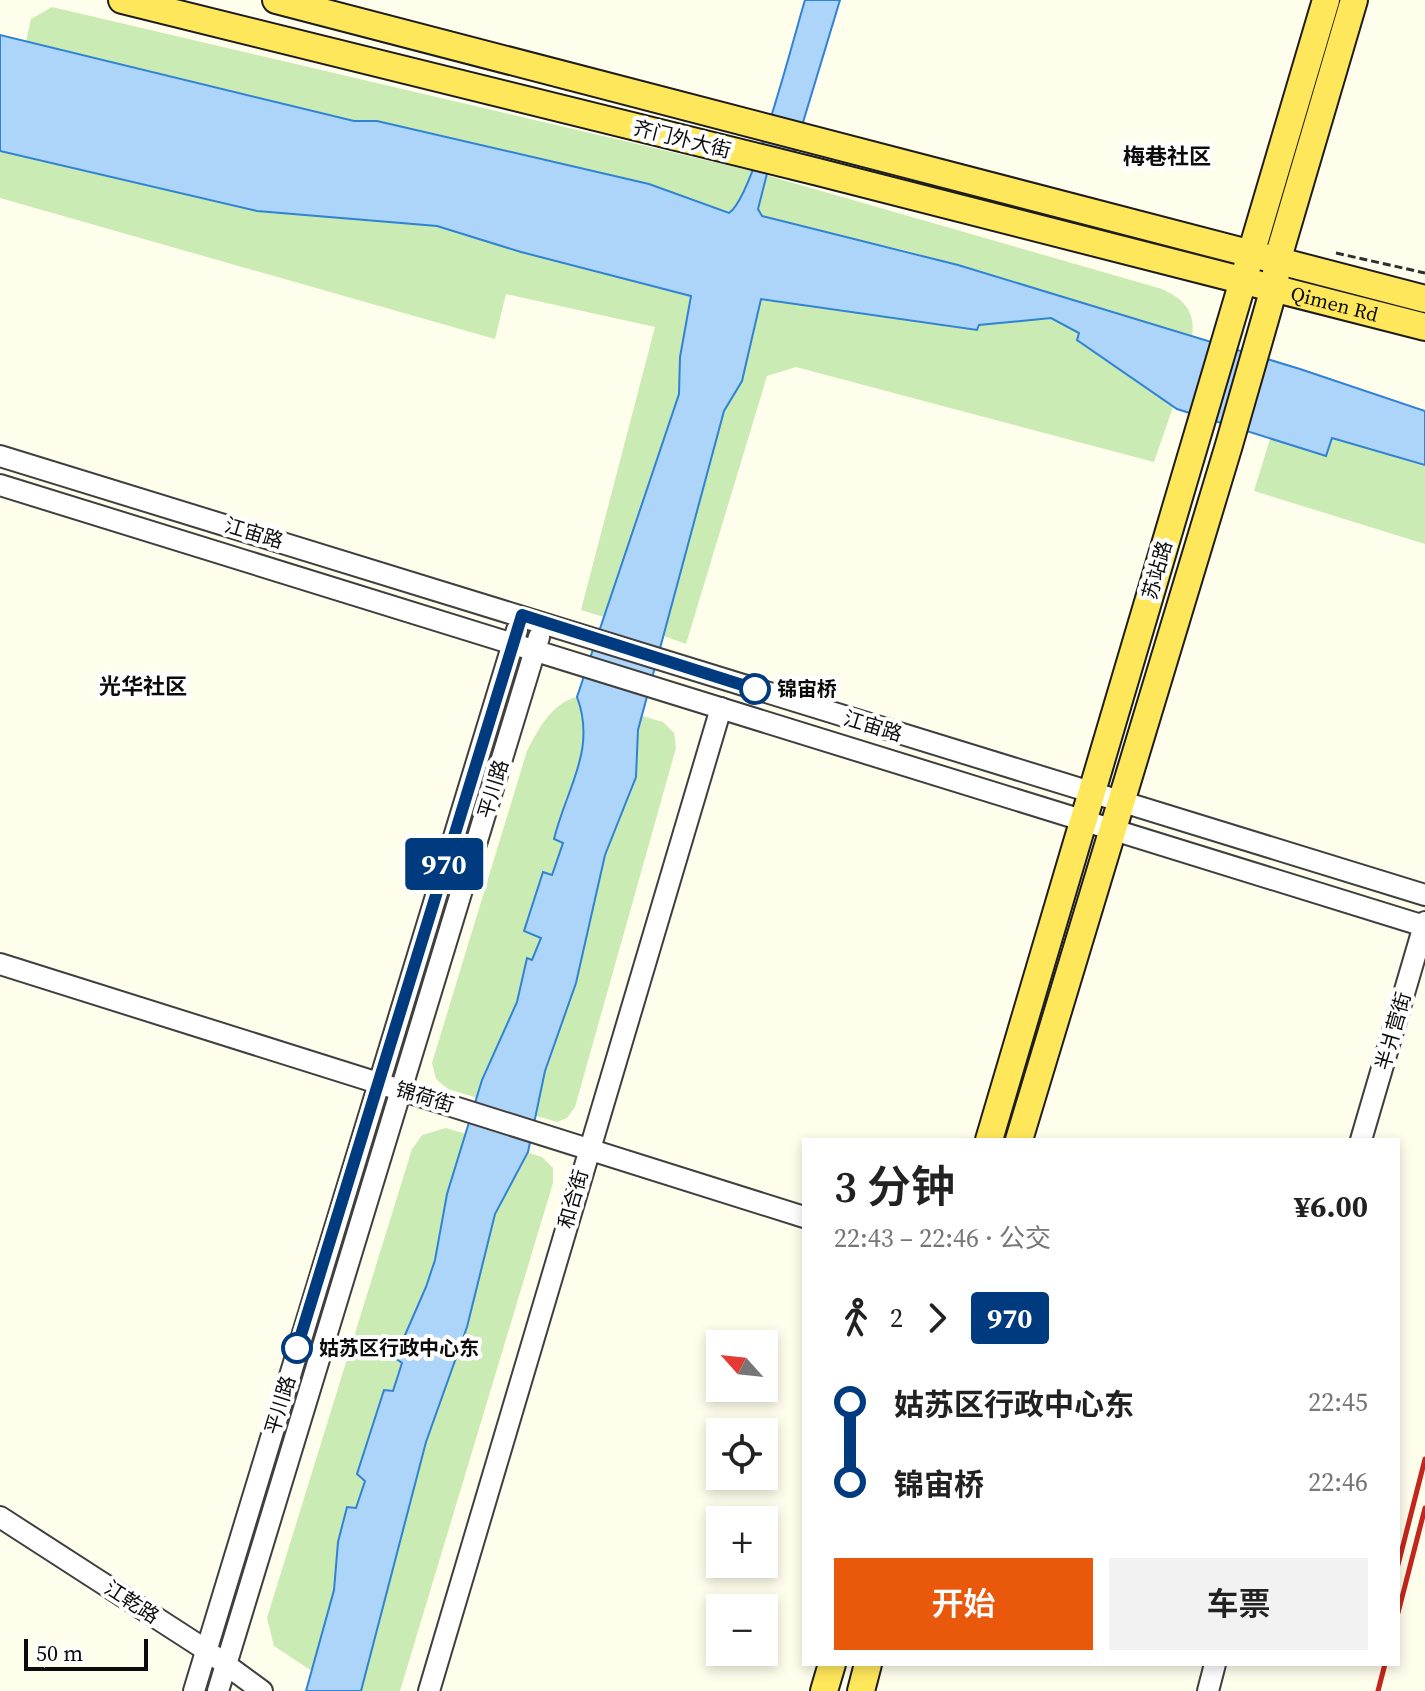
<!DOCTYPE html>
<html lang="zh">
<head>
<meta charset="utf-8">
<style>
  :root { --surface:#fff; --page:#f2f2f2; --text:#222; --muted:#767676; --accent:#ea580c }
  body { margin:0; font-family:"Source Serif 4","Noto Sans SC",serif; background:var(--page); color:var(--text); height:100vh; display:flex; flex-direction:column; font-size:30px; white-space:nowrap }
  * { box-sizing:border-box; margin:0 }
  p { font-size:26px; color:var(--muted) }
  .icon { flex:none; width:44px; height:44px; fill:none; stroke:currentColor; stroke-width:2; stroke-linecap:round; stroke-linejoin:round }
  .map { position:relative; flex:1; overflow:hidden }
  .side { position:absolute; left:802px; top:1138px; width:598px; height:528px; display:flex; flex-direction:column; background:var(--surface); border-radius:0px; box-shadow:0 4px 12px #0003 }
  .side>* { flex:none }
  .badge { padding:0 16px; border-radius:6px; font-size:28px; line-height:52px }
  .needle { width:52px; rotate:297deg }
  .tools { position:absolute; left:706px; top:1330px; display:grid; gap:16px }
  .tools a { display:grid; place-items:center; width:72px; height:72px; border-radius:0px; background:var(--surface); box-shadow:0 4px 12px #0003; font-size:40px }
  .scale { position:absolute; left:24px; bottom:20px; width:124px; box-sizing:border-box; padding-left:8px; border:4px solid #0c0c0c; border-top:0; font-size:22px; line-height:28px; white-space:nowrap; color:#0c0c0c; -webkit-text-stroke:6px #fff; paint-order:stroke }
  .map>.badge { position:absolute; translate:-50% -50%; box-shadow:0 0 0 4px #fff }
  .legs { display:flex; align-items:center; gap:12px; height:88px; padding:0 32px; font-size:26px }
  .legs p { margin-inline-start:auto }
  .headline { display:flex; align-items:center; justify-content:space-between; height:136px; padding:0 32px }
  h1 { font-size:44px; font-weight:600; line-height:60px }
  .action { display:flex; gap:16px; margin-top:auto; padding:16px 32px }
  .action a { flex:1; height:92px; border-radius:0px; background:var(--accent); color:#fff; font-size:32px; font-weight:600; line-height:92px; text-align:center }
  .action a+a { background:var(--page); color:var(--text) }
  ul { padding:0 32px; list-style:none }
  li { display:flex; align-items:center; gap:28px; height:80px; font-size:30px }
  li i { display:grid; place-items:center; width:12px; height:100%; margin:0 10px; background:currentColor }
  li i::after { content:''; width:20px; height:20px; margin:-10px; border:6px solid; border-radius:50%; background:var(--surface) }
  li p { margin-inline-start:auto }
  li:first-child i { background:linear-gradient(#0000 50%,currentColor 0) }
  li:last-child i { background:linear-gradient(currentColor 50%,#0000 0) }
  .map>svg:first-child { display:block }
</style>
</head>
<body>
<div class="map">
<svg width="1425" height="1691" viewBox="0 0 1425 1691">
  <rect width="100%" height="100%" fill="#fffdeb"/>
  <g fill="#caebb3">
    <path d="M 52,7 L 752,171 L 1162,289 C 1184,299 1196,312 1192,336 L 905,250 L 722,213 L 649,184 L 377,121 L 354,121 L 26,42 L 31,19 Z"/>
    <polygon points="0,151 257,211 437,226 521,252 691,295 680,357 679,394 604,617 581,610 655,327 506,294 495,339 0,198"/>
    <polygon points="761,299 976,330 979,325 1051,318 1080,334 1077,341 1173,407 1154,462 796,367 767,376 686,644 664,636 724,411 742,381"/>
    <polygon points="1331,438 1425,465 1425,544 1254,491 1270,439 1326,455"/>
    <path d="M 577,697 L 663,722 L 674,733 L 676,748 L 575,1107 L 567,1118 L 557,1122 L 448,1089 L 436,1079 L 432,1063 L 527,751 C 538,729 552,703 577,697 Z"/>
    <polygon points="446,1128 542,1157 553,1168 553,1183 400,1691 342,1691 274,1646 267,1618 412,1149 422,1135"/>
  </g>
  <path fill="#add5f9" stroke="#3082d4" stroke-width="2" d="M 805,0 L 840,0 L 791,162 L 771,158 L 758,209 L 762,216 L 958,265 L 1300,369 L 1425,411 L 1425,465 L 1332,438 L 1326,456 L 1177,409 L 1077,340 L 1079,333 L 1051,318 L 979,325 L 977,330 L 761,299 L 742,381 L 724,411 L 638,730 L 636,777 L 605,855 L 576,983 L 545,1071 L 528,1152 L 495,1214 L 467,1327 L 426,1442 L 361,1691 L 306,1691 L 334,1590 L 338,1542 L 347,1507 L 356,1508 L 365,1481 L 357,1474 L 384,1390 L 393,1391 L 402,1363 L 395,1358 L 426,1287 L 435,1260 L 447,1194 L 482,1080 L 517,1002 L 527,958 L 532,960 L 541,938 L 524,931 L 543,872 L 552,875 L 563,843 L 554,839 C 566,789 597,750 577,697 L 679,394 L 680,357 L 691,296 L 521,252 L 437,226 L 257,211 L 0,151 L 0,35 L 354,121 L 377,121 L 649,184 L 729,213 C 753,198 794,36 805,0 Z"/>
  <g fill="none" stroke-linecap="round" stroke-linejoin="round">
    <defs>
      <g id="minor">
        <path d="M 0,456 C 476,600 949,753 1425,895"/>
        <polyline points="0,485 1424,926"/>
        <polyline points="0,964 804,1217"/>
        <polyline points="1361,1140 1425,922"/>
        <polyline points="0,1517 206,1650 262,1691"/>
        <polyline points="194,1691 517,630"/>
        <polyline points="218,1691 539,637"/>
        <polyline points="429,1691 721,708"/>
        <polyline points="1208,1691 1215,1664"/>
      </g>
      <g id="major">
        <path id="s1" d="M 122,0 L 818,172 L 1425,327"/>
        <polyline points="276,0 1425,299"/>
        <polyline points="989,1140 1326,0"/>
        <polyline points="1019,1140 1229,445 1274,288 1278,258 1354,0"/>
        <polyline points="824,1691 832,1664"/>
        <polyline points="861,1691 868,1664"/>
      </g>
    </defs>
    <use href="#minor" stroke="#3f3f3f" stroke-width="24"/>
    <use href="#major" stroke="#1d1d1d" stroke-width="30"/>
    <polyline stroke="#2e2e2e" stroke-width="3" stroke-dasharray="8 4" stroke-linecap="butt" points="1336,253 1425,273"/>
    <use href="#minor" stroke="#fff" stroke-width="20"/>
    <use href="#major" stroke="#ffe75b" stroke-width="26"/>
    <g stroke="#c3261d" stroke-width="5">
      <polyline points="1398,1565 1425,1459"/>
      <polyline points="1398,1613 1425,1508"/>
      <polyline points="1378,1691 1385,1664"/>
    </g>
  </g>
  <g fill="none" stroke-linecap="round" stroke-linejoin="round">
    <defs>
      <polyline id="line-1" points="297,1348 522,615 755,689"/>
    </defs>
    <use href="#line-1" stroke="#fff" stroke-width="18"/>
    <use href="#line-1" stroke="#003b80" stroke-width="12"/>
  </g>
  <g fill="#fff" stroke="#003b80" stroke-width="4">
    <circle cx="755" cy="689" r="14"/>
    <circle cx="297" cy="1348" r="14"/>
  </g>
  <g text-anchor="middle" dominant-baseline="central" stroke-width="8" stroke-linejoin="round" paint-order="stroke">
    <g font-size="20" fill="#0c0c0c" stroke="#fff">
      <text transform="translate(682 139) rotate(14)">齐门外大街</text>
      <text stroke="none"><textPath href="#s1" startOffset="1250">Qimen Rd</textPath></text>
      <text transform="translate(254 533) rotate(17)">江宙路</text>
      <text transform="translate(1157 570) rotate(-74)">苏站路</text>
      <text transform="translate(873 726) rotate(17)">江宙路</text>
      <text transform="translate(493 789) rotate(-73)">平川路</text>
      <text transform="translate(1393 1031) rotate(-74)">半爿营街</text>
      <text transform="translate(425 1097) rotate(17)">锦荷街</text>
      <text transform="translate(573 1199) rotate(-74)">和合街</text>
      <text transform="translate(280 1405) rotate(-73)">平川路</text>
      <text transform="translate(132 1602) rotate(33)">江乾路</text>
    </g>
    <g font-size="20" font-weight="bold" fill="#0c0c0c" stroke="#fff" text-anchor="start">
      <text x="777" y="689">锦宙桥</text>
      <text x="319" y="1348">姑苏区行政中心东</text>
    </g>
    <g font-size="22" font-weight="bold" fill="#0c0c0c" stroke="#fff">
      <text x="1167" y="156">梅巷社区</text>
      <text x="143" y="686">光华社区</text>
    </g>
  </g>
</svg>
<div class="tools">
<a><svg class="needle" viewBox="-14 -14 28 28"><path d="M0-13l5 13h-10z" fill="#e53935"/><path d="M0 13l5-13h-10z" fill="#767676"/></svg></a>
<a><svg class="icon" aria-label="locate" viewBox="0 0 24 24"><circle cx="12" cy="12" r="6"/><path d="M12 2v4M12 18v4M2 12h4M18 12h4"/></svg></a>
<a>+</a>
<a>−</a>
</div>
<div class="scale">50 m</div>
<b class="badge" style="left:444px;top:864px;background:#003b80;color:#fff">970</b>
<section class="side">
<div class="headline"><div><h1>3 分钟</h1><p>22:43 – 22:46 · 公交</p></div><b>¥6.00</b></div>
<div class="legs"><svg class="icon" aria-label="walk" viewBox="0 0 24 24"><circle cx="13" cy="4" r="2"/><path d="M13 8l-2 6 4 7M11 14l-3 7M7 12l3-4h3l4 4"/></svg>2<svg class="icon" aria-label="forward" viewBox="0 0 24 24"><path d="M9 5l7 7-7 7"/></svg><b class="badge" style="background:#003b80;color:#fff">970</b></div>
<ul>
<li><i style="color:#003b80"></i><b>姑苏区行政中心东</b><p>22:45</p></li>
<li><i style="color:#003b80"></i><b>锦宙桥</b><p>22:46</p></li>
</ul>
<div class="action"><a>开始</a><a>车票</a></div>
</section>
</div>
</body>
</html>
